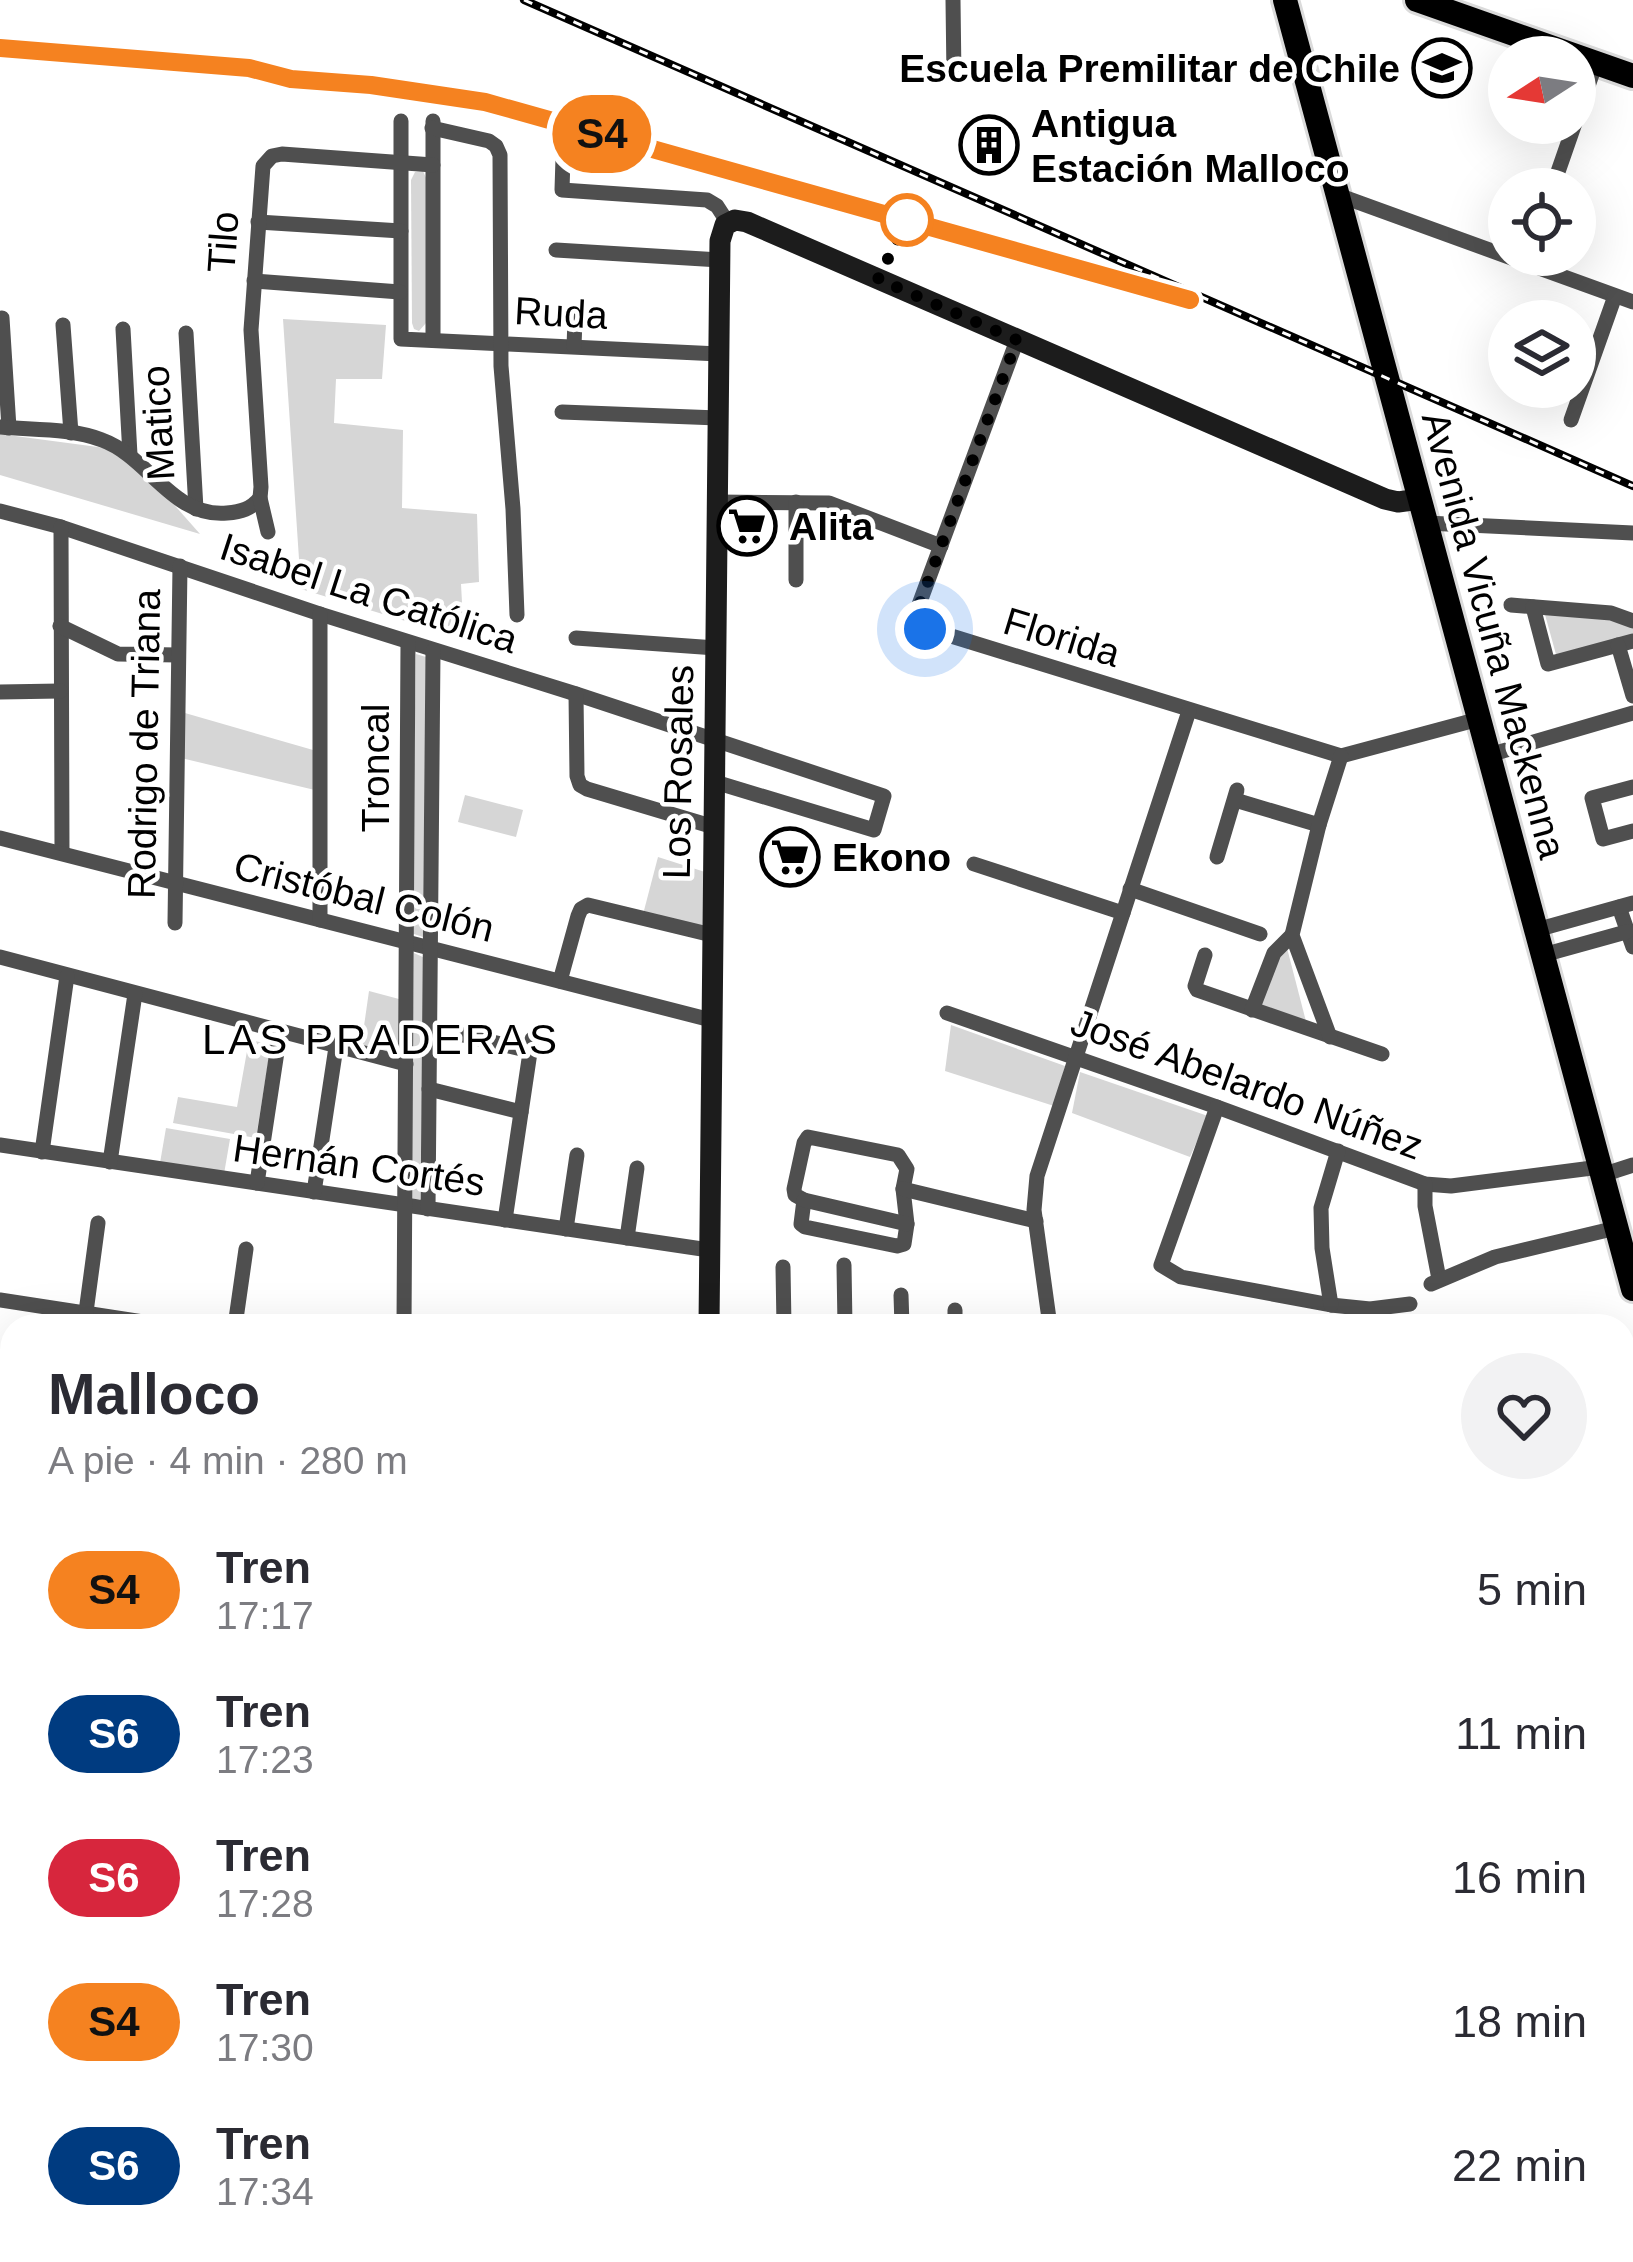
<!DOCTYPE html>
<html lang="es">
<head>
<meta charset="utf-8">
<style>
  :root { --surface:#fff; --page:#f2f2f3; --text:#2b2b33; --muted:#7c7c81 }
  body { margin:0; font-family:Helvetica,sans-serif; background:var(--page); color:var(--text); height:100vh; display:flex; flex-direction:column; font-size:45px; white-space:nowrap }
  * { box-sizing:border-box; margin:0 }
  p { font-size:39px; color:var(--muted) }
  .icon { flex:none; width:66px; height:66px; fill:none; stroke:currentColor; stroke-width:2; stroke-linecap:round; stroke-linejoin:round }
  .map { position:relative; flex:1; overflow:hidden }
  .details { position:absolute; left:0px; top:1314px; width:1635px; height:948px; display:flex; flex-direction:column; background:var(--surface); border-radius:36px 36px 0 0; box-shadow:0 12px 48px #0002 }
  .details>* { flex:none }
  .badge { padding:0 24px; border-radius:39px; font-size:42px; line-height:78px }
  .needle { width:78px; rotate:258deg }
  .fabs { position:absolute; left:1488px; top:36px; display:grid; gap:24px }
  .fabs a { display:grid; place-items:center; width:108px; height:108px; border-radius:50%; background:var(--surface); box-shadow:0 12px 48px #0002; font-size:60px }
  .you { position:absolute; width:60px; height:60px; margin:-30px; border:9px solid #fff; border-radius:50%; background:#1a73e8; box-shadow:0 0 0 18px #1a73e833 }
  .map>.badge { position:absolute; translate:-50% -50%; box-shadow:0 0 0 6px #fff }
  .round { display:grid; place-items:center; flex:none; width:126px; height:126px; border-radius:63px; background:var(--page) }
  .summary { display:flex; align-items:center; justify-content:space-between; height:204px; padding:0 48px }
  h1 { font-size:57px; font-weight:700; line-height:90px }
  ul { padding:0; list-style:none }
  li { display:flex; align-items:center; gap:36px; height:144px; padding:0 48px }
  li div { flex:1 }
  li b { display:block; font-size:45px }
  li em { font-style:normal }
  li .badge { min-width:132px; font-weight:700; text-align:center }
  .map>svg:first-child { display:block }
</style>
</head>
<body>
<div class="map">
<svg width="1633" height="2262" viewBox="0 0 1633 2262">
  <rect width="100%" height="100%" fill="#fff"/>
  <g fill="#d6d6d6">
    <polygon points="423,171 427,180 426,323 419,331 414,329 412,323 411,180 415,172"/>
    <polygon points="283,319 386,325 382,379 336,379 334,423 403,430 402,508 477,514 479,582 461,584 464,639 301,589"/>
    <polygon points="0,434 113,449 147,474 200,534 0,475"/>
    <polygon points="1544,611 1608,617 1633,625 1633,637 1557,658"/>
    <polygon points="416,654 426,657 423,937 411,933"/>
    <polygon points="178,711 320,752 319,791 177,757"/>
    <polygon points="465,795 523,810 516,837 458,822"/>
    <polygon points="658,857 705,872 703,937 641,922"/>
    <polygon points="1287,948 1309,1033 1256,1015 1278,951"/>
    <polygon points="414,953 425,958 420,1199 411,1199"/>
    <polygon points="369,991 399,999 399,1059 361,1047"/>
    <polygon points="951,1025 1065,1066 1054,1106 945,1071"/>
    <polygon points="249,1040 271,1044 256,1138 173,1123 178,1097 237,1107"/>
    <polygon points="1080,1072 1208,1116 1190,1157 1072,1113"/>
    <polygon points="166,1128 230,1139 224,1174 160,1163"/>
  </g>
  <g fill="none" stroke-linecap="round" stroke-linejoin="round">
    <g stroke="#9d9d9d" stroke-width="14">
      <polyline points="0,1683 12,1684"/>
      <polyline points="1623,1876 1633,1878"/>
      <polyline points="0,1914 12,1917"/>
      <polyline points="1030,2250 1057,2262"/>
    </g>
    <defs>
      <g id="primary">
        <polyline points="1285,0 1633,1289"/>
        <polyline points="1417,0 1633,76"/>
      </g>
    </defs>
    <use href="#primary" stroke="#dbdbdb" stroke-width="30"/>
    <g stroke="#4f4f4f" stroke-width="15">
      <polyline points="953,0 954,77"/>
      <polyline points="401,121 401,339 719,354"/>
      <polyline points="433,121 433,340"/>
      <polyline points="1575,123 1596,63"/>
      <polyline points="432,128 489,141 496,146 500,155 501,366 513,509 517,615"/>
      <polyline points="563,158 562,190 707,200 717,206 728,223"/>
      <polyline points="1552,189 1575,123"/>
      <polyline points="1338,195 1633,302"/>
      <polyline points="258,222 401,231"/>
      <polyline points="556,250 720,260"/>
      <polyline points="254,281 400,292"/>
      <polyline points="2,318 9,428"/>
      <polyline points="63,325 71,433"/>
      <polyline points="123,329 130,455"/>
      <polyline points="186,333 196,509"/>
      <polyline points="1017,340 917,610 916,618 922,627 1341,756 1479,719"/>
      <polyline points="574,346 575,320"/>
      <polyline points="562,412 718,418"/>
      <polyline points="1571,420 1615,296"/>
      <path d="M 0,427 C 33,430 71,428 102,440 C 149,457 172,518 227,513 C 241,512 251,509 260,498"/>
      <polyline points="717,502 829,503 941,546"/>
      <polyline points="796,502 796,580"/>
      <polyline points="0,511 61,527 320,614 576,694 884,796 874,830 715,782"/>
      <polyline points="1426,523 1633,533"/>
      <polyline points="61,527 62,853"/>
      <polyline points="268,532 260,498 261,487 251,330 263,166 272,156 282,154 433,165"/>
      <polyline points="1511,605 1611,613 1633,621"/>
      <polyline points="1533,607 1548,664 1633,641"/>
      <polyline points="60,626 118,654 178,655"/>
      <polyline points="576,638 716,648"/>
      <polyline points="1618,645 1633,696"/>
      <polyline points="0,692 60,691"/>
      <polyline points="576,694 577,776 580,785 587,789 714,827"/>
      <polyline points="1489,755 1633,713"/>
      <polyline points="1633,787 1592,798 1603,839 1633,831"/>
      <polyline points="1235,800 1319,825"/>
      <polyline points="0,838 711,1020"/>
      <polyline points="1217,857 1237,790"/>
      <polyline points="974,864 1123,913"/>
      <polyline points="1130,889 1260,934"/>
      <polyline points="1619,907 1633,947"/>
      <polyline points="320,920 320,614"/>
      <polyline points="175,923 180,566"/>
      <polyline points="1536,930 1633,903"/>
      <polyline points="1205,955 1195,986 1197,990 1382,1054"/>
      <polyline points="1543,955 1626,932"/>
      <polyline points="0,957 406,1064"/>
      <polyline points="560,981 578,916 581,909 588,905 712,935"/>
      <polyline points="1252,1010 1274,953 1292,935"/>
      <polyline points="947,1013 1217,1107 1425,1184 1451,1186 1600,1167"/>
      <polyline points="430,1027 530,1051"/>
      <polyline points="1330,1037 1292,935 1319,825 1341,756"/>
      <polyline points="429,1089 521,1112"/>
      <polyline points="1217,1107 1161,1265 1181,1277 1331,1305 1370,1309 1410,1304"/>
      <polygon points="808,1137 898,1155 907,1169 903,1189 907,1224 904,1244 897,1246 805,1227 801,1224 804,1200 795,1195 794,1189 804,1143"/>
      <polyline points="0,1145 709,1250"/>
      <polyline points="42,1152 67,976"/>
      <polyline points="110,1162 135,994"/>
      <polyline points="1602,1175 1633,1165"/>
      <polyline points="257,1183 280,1032"/>
      <polyline points="1425,1184 1425,1206 1439,1279"/>
      <polyline points="903,1189 1036,1221"/>
      <polyline points="314,1192 336,1047"/>
      <polyline points="804,1200 907,1224"/>
      <polyline points="428,1209 433,651"/>
      <polyline points="505,1220 532,1039"/>
      <polyline points="566,1229 577,1155"/>
      <polyline points="627,1238 637,1168"/>
      <polyline points="844,1265 845,1326"/>
      <polyline points="783,1267 784,1326"/>
      <polyline points="1431,1284 1495,1257 1616,1228"/>
      <polyline points="901,1295 902,1326"/>
      <polyline points="0,1300 169,1326"/>
      <polyline points="1331,1305 1322,1248 1321,1208 1338,1151"/>
      <polyline points="955,1310 955,1326"/>
      <polyline points="86,1312 98,1223"/>
      <polyline points="235,1326 246,1249"/>
      <polyline points="404,1326 408,643"/>
      <polyline points="1050,1326 1034,1210 1037,1176 1189,711"/>
      <polyline points="0,1462 12,1464"/>
      <polyline points="0,1552 12,1554"/>
      <polyline points="5,1623 12,1578"/>
      <polyline points="0,1716 12,1717"/>
      <polyline points="1623,1743 1629,1747 1631,1754 1623,1799"/>
      <polyline points="0,1862 12,1866"/>
      <polyline points="0,1974 6,1947"/>
      <polyline points="1623,2047 1633,2049"/>
      <polyline points="1623,2133 1633,2135"/>
      <polyline points="0,2245 0,2262"/>
      <polyline points="1315,2250 1327,2262"/>
      <polyline points="84,2262 89,2250"/>
      <polyline points="308,2262 311,2250"/>
      <polyline points="511,2262 513,2250"/>
      <polyline points="1112,2262 1129,2250"/>
      <polyline points="1227,2262 1241,2250"/>
      <polyline points="1339,2262 1353,2250"/>
      <polyline points="1561,2262 1563,2250"/>
    </g>
    <g stroke="#1c1c1c" stroke-width="21">
      <polyline points="709,1326 720,241 725,225 735,220 747,222 1385,499 1398,502 1420,499"/>
      <polyline points="1623,1503 1633,1500"/>
      <polyline points="0,2141 12,2145"/>
      <polyline points="1623,2224 1633,2226"/>
      <polyline points="346,2250 384,2262"/>
      <polyline points="701,2250 701,2262"/>
      <polyline points="1470,2262 1472,2250"/>
    </g>
    <use href="#primary" stroke="#000" stroke-width="24"/>
    <defs>
      <g id="rail">
        <polyline points="524,0 1633,486"/>
        <polyline points="0,48 372,77 413,83 1189,300"/>
      </g>
    </defs>
    <use href="#rail" stroke="#000" stroke-width="8"/>
    <use href="#rail" stroke="#fff" stroke-width="3" stroke-dasharray="9" stroke-linecap="butt"/>
  </g>
  <g fill="none" stroke-linecap="round" stroke-linejoin="round">
    <defs>
      <polyline id="line" points="0,48 249,68 291,79 371,85 485,102 1190,300"/>
    </defs>
    <use href="#line" stroke="#fff" stroke-width="27"/>
    <use href="#line" stroke="#f58220" stroke-width="18"/>
    <polyline stroke="#000" stroke-width="12" stroke-dasharray="0 21.6" points="907,220 878,279 1017,340 916,614 919,625 925,629"/>
  </g>
  <defs>
    <symbol id="school-ring" viewBox="-11 -11 22 22"><circle r="9.5" fill="#fff" stroke="#000" stroke-width="1.5"/><path d="M0-5L7-2L0 1L-7-2ZM-4 1L0 2.5L4 1V4Q0 6-4 4Z" fill="#000"/></symbol>
    <symbol id="building-ring" viewBox="-11 -11 22 22"><circle r="9.5" fill="#fff" stroke="#000" stroke-width="1.5"/><path d="M-4-6H4V6H1V3H-1V6H-4ZM-2.5-4.3h1.7v1.8h-1.7ZM.8-4.3h1.7v1.8H.8ZM-2.5-1h1.7V.8h-1.7ZM.8-1h1.7V.8H.8Z" fill="#000"/></symbol>
    <symbol id="supermarket-ring" viewBox="-11 -11 22 22"><circle r="9.5" fill="#fff" stroke="#000" stroke-width="1.5"/><path d="M-6-5.5h2.5l.6 2H6L4.5 2H-2.5L-4.4-4H-6ZM-1.5 3.2a1.3 1.3 0 1 0 .1 0ZM3 3.2a1.3 1.3 0 1 0 .1 0Z" fill="#000"/></symbol>
  </defs>
  <g fill-rule="evenodd">
    <use href="#school-ring" x="1409" y="35" width="66" height="66"/>
    <use href="#building-ring" x="956" y="112" width="66" height="66"/>
    <use href="#supermarket-ring" x="714" y="493" width="66" height="66"/>
    <use href="#supermarket-ring" x="757" y="824" width="66" height="66"/>
  </g>
  <circle fill="#fff" stroke="#f58220" stroke-width="6" cx="907" cy="220" r="24"/>
  <g text-anchor="middle" dominant-baseline="central" stroke-width="9" stroke-linejoin="round" paint-order="stroke">
    <g font-size="39" font-weight="bold" fill="#000" stroke="#fff" text-anchor="start">
      <text x="1400" y="68" text-anchor="end">Escuela Premilitar de Chile</text>
      <text x="1031" y="123">Antigua<tspan x="1031" dy="45">Estación Malloco</tspan></text>
      <text x="789" y="526">Alita</text>
      <text x="832" y="857">Ekono</text>
    </g>
    <g font-size="39" fill="#000" stroke="#fff">
      <text transform="translate(223 242) rotate(-86)">Tilo</text>
      <text transform="translate(561 313) rotate(3)">Ruda</text>
      <text transform="translate(158 423) rotate(-93)">Matico</text>
      <text transform="translate(369 593) rotate(18)">Isabel La Católica</text>
      <text transform="translate(1494 635) rotate(75)">Avenida Vicuña Mackenna</text>
      <text transform="translate(1062 637) rotate(17)">Florida</text>
      <text transform="translate(144 744) rotate(-89)">Rodrigo de Triana</text>
      <text transform="translate(375 768) rotate(-90)">Troncal</text>
      <text transform="translate(678 772) rotate(-89)">Los Rosales</text>
      <text transform="translate(364 897) rotate(14)">Cristóbal Colón</text>
      <text transform="translate(1247 1084) rotate(20)">José Abelardo Núñez</text>
      <text transform="translate(359 1165) rotate(8)">Hernán Cortés</text>
    </g>
    <g font-size="42" letter-spacing="3" fill="#000" stroke="#fff">
      <text x="381" y="1039">LAS PRADERAS</text>
    </g>
  </g>
</svg>
<div class="fabs">
<a><svg class="needle" viewBox="-14 -14 28 28"><path d="M0-13l5 13h-10z" fill="#e53935"/><path d="M0 13l5-13h-10z" fill="#7c7c81"/></svg></a>
<a><svg class="icon" aria-label="locate" viewBox="0 0 24 24"><circle cx="12" cy="12" r="6"/><path d="M12 2v4M12 18v4M2 12h4M18 12h4"/></svg></a>
<a><svg class="icon" aria-label="layers" viewBox="0 0 24 24"><path d="M12 4l9 5-9 5-9-5zM3 14l9 5 9-5"/></svg></a>
</div>
<div class="you" style="left:925px;top:629px"></div>
<b class="badge" style="left:602px;top:134px;background:#f58220;color:#111">S4</b>
<section class="details">
<div class="summary"><div><h1>Malloco</h1><p>A pie · 4 min · 280 m</p></div><a class="round"><svg class="icon" aria-label="heart" viewBox="0 0 24 24"><path d="M12 20l-8-8c-3-5 5-10 8-4 3-6 11-1 8 4z"/></svg></a></div>
<ul>
<li><span class="badge" style="background:#f58220;color:#111">S4</span><div><b>Tren</b><p>17:17</p></div><em>5 min</em></li>
<li><span class="badge" style="background:#003b80;color:#fff">S6</span><div><b>Tren</b><p>17:23</p></div><em>11 min</em></li>
<li><span class="badge" style="background:#d7263d;color:#fff">S6</span><div><b>Tren</b><p>17:28</p></div><em>16 min</em></li>
<li><span class="badge" style="background:#f58220;color:#111">S4</span><div><b>Tren</b><p>17:30</p></div><em>18 min</em></li>
<li><span class="badge" style="background:#003b80;color:#fff">S6</span><div><b>Tren</b><p>17:34</p></div><em>22 min</em></li>
</ul>
</section>
</div>
</body>
</html>
